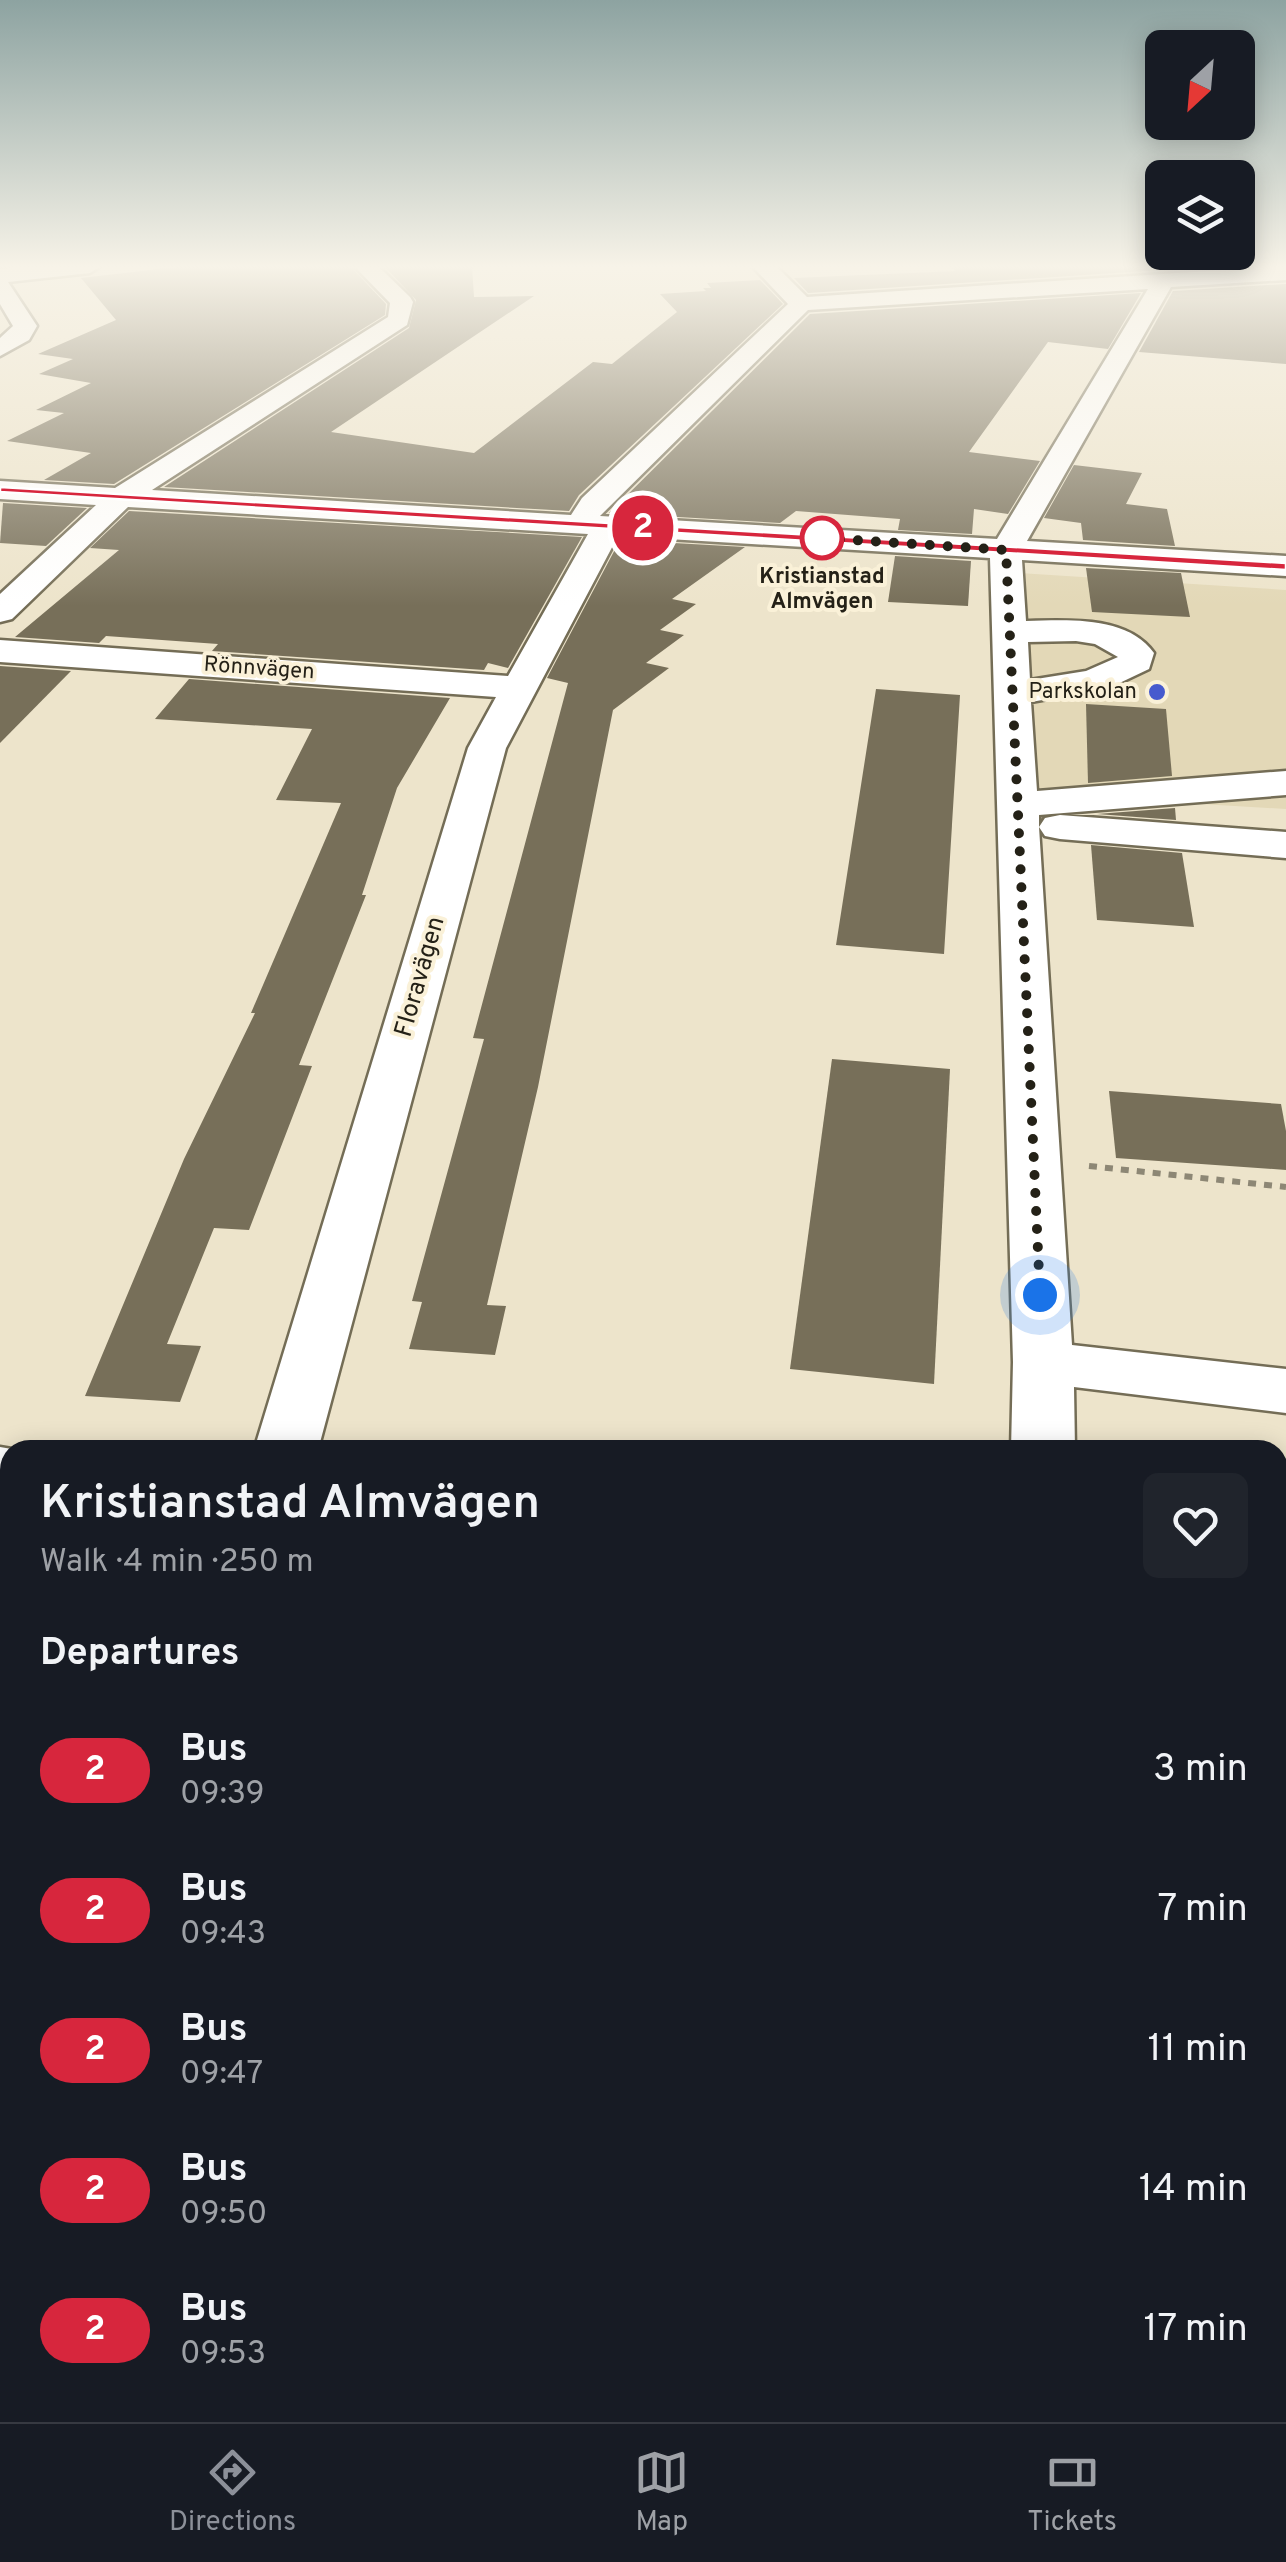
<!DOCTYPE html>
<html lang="en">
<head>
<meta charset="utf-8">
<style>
  :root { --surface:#171b24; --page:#20242c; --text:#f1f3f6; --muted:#9ea1a6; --line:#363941; --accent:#8c9099 }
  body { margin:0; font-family:Overpass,sans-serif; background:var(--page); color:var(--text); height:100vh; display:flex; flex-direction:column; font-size:38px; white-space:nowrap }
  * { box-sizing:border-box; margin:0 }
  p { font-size:32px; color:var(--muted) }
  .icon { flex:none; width:55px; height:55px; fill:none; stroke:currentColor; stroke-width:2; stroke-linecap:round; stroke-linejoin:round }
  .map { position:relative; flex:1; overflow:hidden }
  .details { position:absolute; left:0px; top:1440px; width:1288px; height:982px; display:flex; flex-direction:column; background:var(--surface); border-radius:30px 30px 0 0; box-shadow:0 5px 25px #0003 }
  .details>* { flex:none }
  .badge { padding:0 20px; border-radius:32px; font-size:35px; line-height:65px }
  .needle { width:65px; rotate:206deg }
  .tools { position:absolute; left:1145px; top:30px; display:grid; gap:20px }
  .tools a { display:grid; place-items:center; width:110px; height:110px; border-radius:15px; background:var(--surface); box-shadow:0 5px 25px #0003; font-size:50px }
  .you { position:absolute; width:50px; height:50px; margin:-25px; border:8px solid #fff; border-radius:50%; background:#1a73e8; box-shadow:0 0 0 15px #1a73e833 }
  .map>.badge { position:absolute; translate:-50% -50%; box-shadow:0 0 0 5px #fff }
  h2 { padding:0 40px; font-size:38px; line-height:90px }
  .round { display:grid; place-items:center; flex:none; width:105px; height:105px; border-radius:15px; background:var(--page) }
  .overview { display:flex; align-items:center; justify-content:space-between; height:170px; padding:0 40px }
  h1 { font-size:48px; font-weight:600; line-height:75px }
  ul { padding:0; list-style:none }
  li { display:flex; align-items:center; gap:30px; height:140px; padding:0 40px }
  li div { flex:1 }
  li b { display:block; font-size:38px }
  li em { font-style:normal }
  li .badge { min-width:110px; font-weight:700; text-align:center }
  .dock { display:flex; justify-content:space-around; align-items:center; height:140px; border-top:2px solid var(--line); background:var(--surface); font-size:28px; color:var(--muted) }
  .dock a { display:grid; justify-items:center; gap:5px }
  .dock .current { color:var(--accent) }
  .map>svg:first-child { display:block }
</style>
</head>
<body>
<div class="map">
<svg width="1286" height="2422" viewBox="0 0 1286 2422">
  <rect width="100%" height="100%" fill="#ede4cb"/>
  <polygon fill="#e3d8b7" points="1019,573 1286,590 1286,809 1034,794"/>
  <g fill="#776f59">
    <polygon points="185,266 350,266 386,304 385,315 114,484 44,480 91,453 7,441 64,413 36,410 91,383 39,374 73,359 38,354 116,320 81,278"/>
    <polygon points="384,266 472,266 474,297 534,296 331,432 474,453 593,362 612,364 677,312 660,294 706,291 703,288 711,288 707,283 760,280 783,304 579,495 569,511 164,487 409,328 416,300"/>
    <polygon points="950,266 1221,266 808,293 794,278 956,271"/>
    <polygon points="1286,284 1286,364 1139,352 1173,291"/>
    <polygon points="1141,293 1108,349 1048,342 969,452 1040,461 1008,514 974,509 972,534 898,530 900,519 796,511 780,523 609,513 810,314"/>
    <polygon points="1074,465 1142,473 1126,504 1167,509 1175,546 1083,540 1081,523 1044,518"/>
    <polygon points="3,503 87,508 46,546 0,543"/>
    <polygon points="129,511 582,537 508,668 488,663 484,670 212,651 218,644 106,636 99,643 15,637 119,550 90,548"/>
    <polygon points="620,540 745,547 672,599 696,604 660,630 684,635 646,663 669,668 613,710 538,1087 487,1305 506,1306 495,1355 409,1349 422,1302 412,1301 484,1039 473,1038 568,683 547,678"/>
    <polygon points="895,556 971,561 968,606 888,602"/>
    <polygon points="1086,568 1181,573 1190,617 1092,612"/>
    <polygon points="0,666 71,671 0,743"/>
    <polygon points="189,679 450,698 397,788 362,895 366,895 299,1065 312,1066 249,1230 214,1228 167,1344 201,1346 180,1402 85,1396 184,1159 255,1013 251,1013 341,803 276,800 312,729 155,719"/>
    <polygon points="876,689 960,695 944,954 836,945"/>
    <polygon points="1086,704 1166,709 1172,776 1088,783"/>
    <polygon points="1175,808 1176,820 1097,814"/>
    <polygon points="1091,845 1182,853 1194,927 1097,920"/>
    <polygon points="832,1059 950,1069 934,1384 790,1369"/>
    <polygon points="1109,1091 1281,1104 1286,1131 1286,1170 1116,1158"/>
  </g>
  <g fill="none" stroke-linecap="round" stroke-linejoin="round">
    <defs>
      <g id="minor">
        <polygon points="27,266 101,266 90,273 8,282 37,326 29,340 0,356 0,338 13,326 0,304 0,269"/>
        <path d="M 354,266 L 378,266 L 410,297 L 413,302 L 407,325 L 152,490 L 571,515 L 582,498 L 788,304 L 752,266 L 776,266 L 807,297 L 1286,266 L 1286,280 L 1171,287 L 1027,541 L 1286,556 L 1286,576 L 1022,560 L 1026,621 C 1067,620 1127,615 1154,653 L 1149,669 L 1109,688 L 1031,702 L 1037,791 L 1286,771 L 1286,795 L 1039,815 L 1039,827 L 1045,818 L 1060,815 L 1286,832 L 1286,858 L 1060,839 L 1045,836 L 1039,827 L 1072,1345 L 1286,1369 L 1286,1413 L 1074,1387 L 1075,1450 L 1011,1450 L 1013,1362 L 990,558 L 618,536 L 506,748 L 318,1450 L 254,1450 L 468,748 L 496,697 L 0,662 L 0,640 L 508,676 L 588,534 L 128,507 L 12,619 L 0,622 L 0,594 L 96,505 L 0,499 L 0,481 L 115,488 L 388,317 L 390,303 ZM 1148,289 L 997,539 L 600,516 L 808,310 ZM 1076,641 L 1095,644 L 1118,657 L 1086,671 L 1030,680 L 1028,642 Z"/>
        <polygon points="0,1447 18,1450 10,1450 10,1495 0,1495"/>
        <polygon points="1286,1707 1286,1774 1278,1777 1278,1710"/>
        <polygon points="1278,1876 1286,1879 1286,1955 1278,1951"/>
        <polygon points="1286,2040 1286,2130 1278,2133 1278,2043"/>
        <polygon points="453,2412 557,2412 553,2422 449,2422"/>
        <polygon points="919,2412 1021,2412 1017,2422 915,2422"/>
      </g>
    </defs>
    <use href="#minor" stroke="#746d56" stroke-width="5"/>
    <polyline stroke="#8d8775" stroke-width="6" stroke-dasharray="8 8" stroke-linecap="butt" points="1089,1166 1286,1187"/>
    <polyline stroke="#8d8775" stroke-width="10" stroke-dasharray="11 11" stroke-linecap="butt" points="1274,2422 1286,2407"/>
    <use href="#minor" fill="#fff" fill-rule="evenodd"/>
  </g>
  <linearGradient id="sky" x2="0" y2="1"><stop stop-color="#8da3a1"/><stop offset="0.44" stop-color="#f7f3e8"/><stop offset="1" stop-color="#f7f3e8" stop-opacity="0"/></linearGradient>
  <rect width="1286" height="606" fill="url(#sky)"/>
  <polygon fill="#d7263d" stroke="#fff" stroke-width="2.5" points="0,487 1286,563 1286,570 0,492"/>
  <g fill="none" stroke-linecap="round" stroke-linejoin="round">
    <polyline stroke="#242117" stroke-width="10" stroke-dasharray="0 18" points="822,538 1006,550 1040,1295"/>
  </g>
  <circle fill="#fff" stroke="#d7263d" stroke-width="5" cx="822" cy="538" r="20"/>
  <circle fill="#465ace" stroke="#faf1d8" stroke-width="4" cx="1157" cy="692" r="10"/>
  <g text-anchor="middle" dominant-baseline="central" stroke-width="8" stroke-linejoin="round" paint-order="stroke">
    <g font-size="22" font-weight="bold" fill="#242117" stroke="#faf1d8">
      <text x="822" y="577">Kristianstad<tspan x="822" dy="25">Almvägen</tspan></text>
    </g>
    <g font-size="22" fill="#242117" stroke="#faf1d8">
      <text transform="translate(259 669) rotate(4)">Rönnvägen</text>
    </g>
    <g font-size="22" fill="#242117" stroke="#faf1d8" text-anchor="end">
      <text x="1137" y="692">Parkskolan</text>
    </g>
    <g font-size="25" fill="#242117" stroke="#faf1d8">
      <text transform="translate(421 977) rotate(-74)">Floravägen</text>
    </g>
  </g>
</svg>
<div class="tools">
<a><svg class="needle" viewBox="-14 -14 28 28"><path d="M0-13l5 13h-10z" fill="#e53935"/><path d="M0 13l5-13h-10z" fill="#9ea1a6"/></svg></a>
<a><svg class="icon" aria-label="layers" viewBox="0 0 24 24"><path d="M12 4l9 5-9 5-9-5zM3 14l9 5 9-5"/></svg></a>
</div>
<div class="you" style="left:1040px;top:1295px"></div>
<b class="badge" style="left:643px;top:528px;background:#d7263d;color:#fff">2</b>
<section class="details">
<div class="overview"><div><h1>Kristianstad Almvägen</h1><p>Walk · 4 min · 250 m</p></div><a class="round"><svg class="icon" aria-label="heart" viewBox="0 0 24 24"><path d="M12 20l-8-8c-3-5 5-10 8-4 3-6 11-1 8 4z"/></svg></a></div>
<h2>Departures</h2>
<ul>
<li><span class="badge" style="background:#d7263d;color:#fff">2</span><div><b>Bus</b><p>09:39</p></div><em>3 min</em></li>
<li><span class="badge" style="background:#d7263d;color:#fff">2</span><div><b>Bus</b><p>09:43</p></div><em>7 min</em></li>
<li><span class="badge" style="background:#d7263d;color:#fff">2</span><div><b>Bus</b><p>09:47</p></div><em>11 min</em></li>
<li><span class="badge" style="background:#d7263d;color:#fff">2</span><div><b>Bus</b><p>09:50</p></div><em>14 min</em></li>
<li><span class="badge" style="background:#d7263d;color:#fff">2</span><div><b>Bus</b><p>09:53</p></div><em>17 min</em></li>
</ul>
</section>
</div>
<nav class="dock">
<a class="current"><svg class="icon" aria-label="directions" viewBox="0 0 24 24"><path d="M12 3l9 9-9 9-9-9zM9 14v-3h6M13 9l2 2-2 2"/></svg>Directions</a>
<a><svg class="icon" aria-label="map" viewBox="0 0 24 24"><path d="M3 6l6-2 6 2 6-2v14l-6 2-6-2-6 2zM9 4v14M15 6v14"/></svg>Map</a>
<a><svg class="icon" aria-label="tickets" viewBox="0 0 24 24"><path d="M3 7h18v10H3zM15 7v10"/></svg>Tickets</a>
</nav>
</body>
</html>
